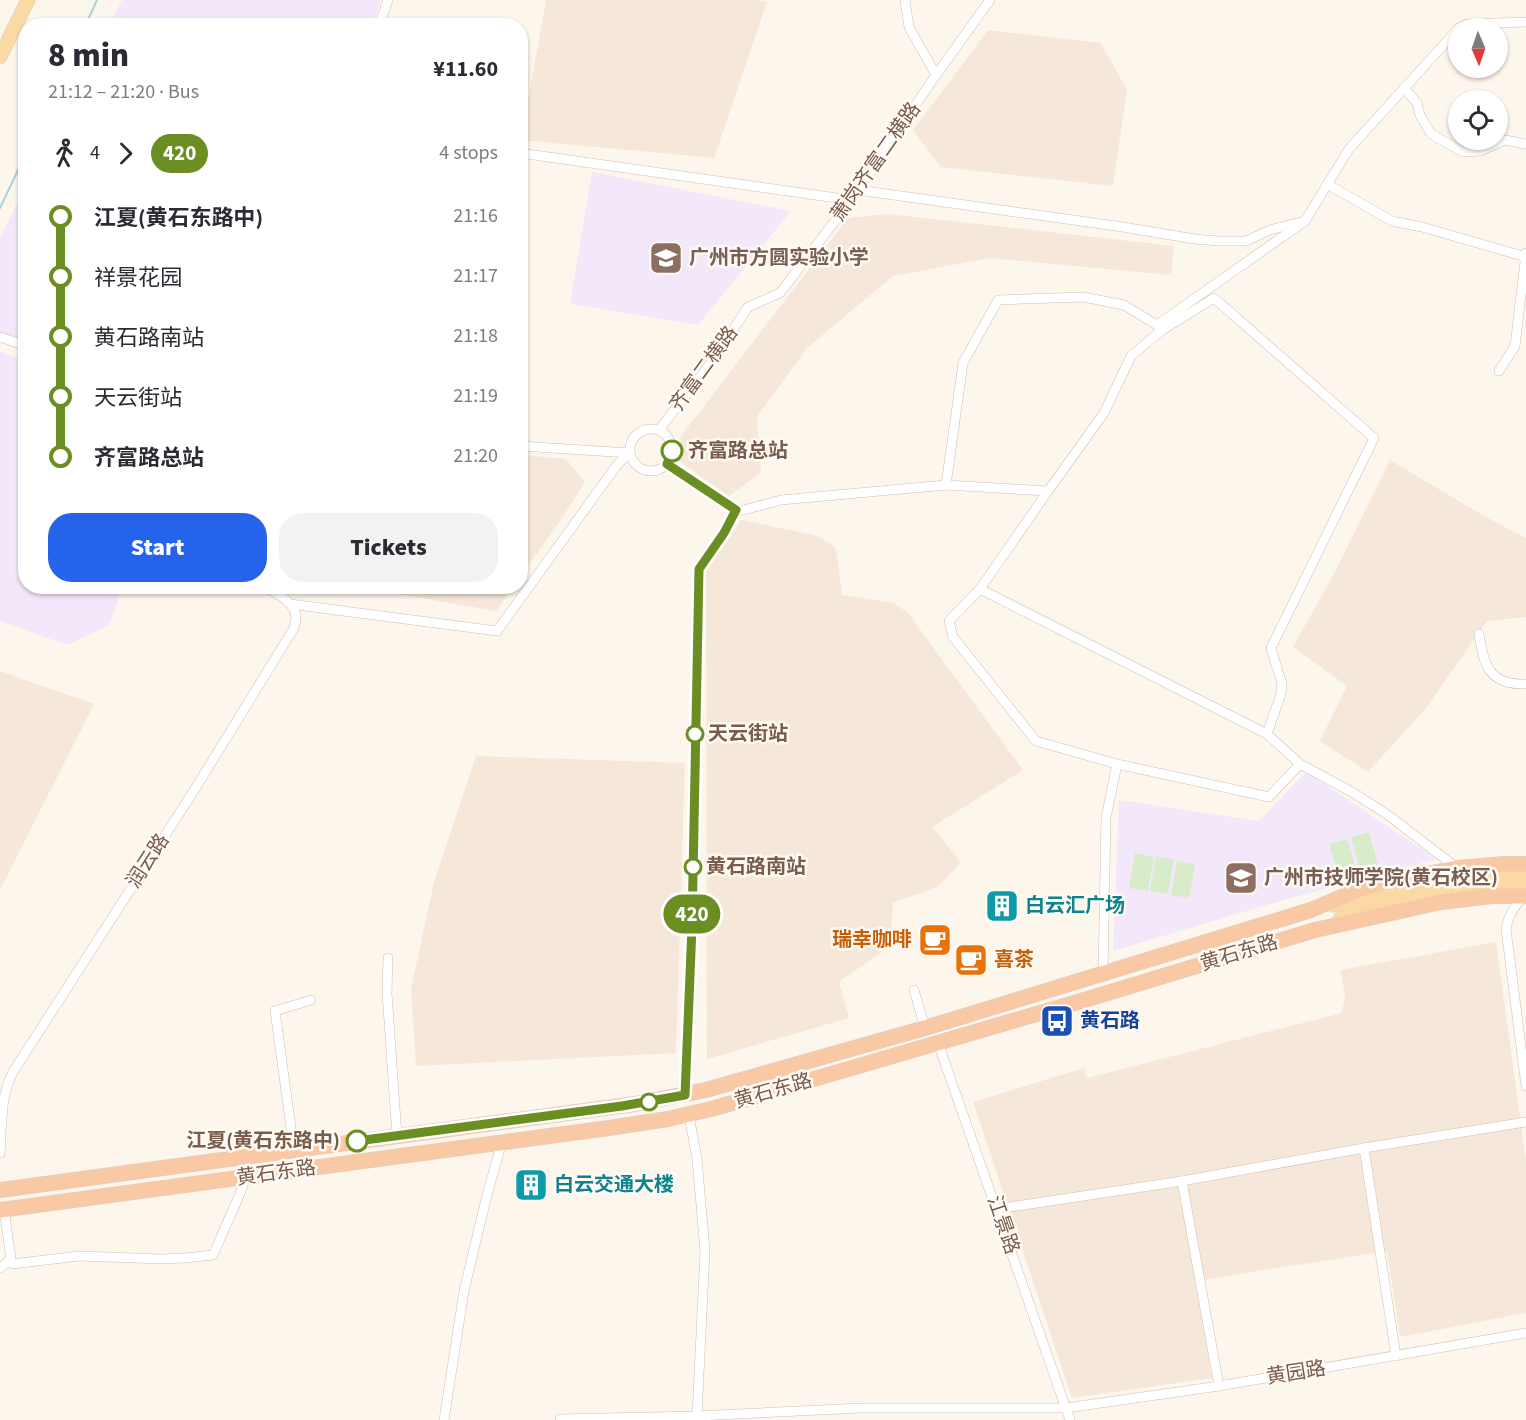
<!DOCTYPE html>
<html lang="en">
<head>
<meta charset="utf-8">
<style>
  :root { --surface:#fff; --page:#f2f2f3; --text:#2b2b33; --muted:#7c7c81; --accent:#2563eb }
  body { margin:0; font-family:"Source Sans 3","Noto Sans SC",sans-serif; background:var(--page); color:var(--text); height:100vh; display:flex; flex-direction:column; font-size:22px; white-space:nowrap }
  * { box-sizing:border-box; margin:0 }
  p { font-size:20px; color:var(--muted) }
  .icon { flex:none; width:33px; height:33px; fill:none; stroke:currentColor; stroke-width:2; stroke-linecap:round; stroke-linejoin:round }
  .map { position:relative; flex:1; overflow:hidden }
  .drawer { position:absolute; left:18px; top:18px; width:510px; height:576px; display:flex; flex-direction:column; background:var(--surface); border-radius:24px; box-shadow:0 2px 4px #0004 }
  .drawer>* { flex:none }
  .badge { padding:0 12px; border-radius:20px; font-size:21px; line-height:39px }
  .needle { width:39px; rotate:178deg }
  .fabs { position:absolute; left:1448px; top:18px; display:grid; gap:12px }
  .fabs a { display:grid; place-items:center; width:60px; height:60px; border-radius:50%; background:var(--surface); box-shadow:0 2px 4px #0004; font-size:30px }
  .map>.badge { position:absolute; translate:-50% -50%; box-shadow:0 0 0 3px #fff }
  .legs { display:flex; align-items:center; gap:9px; height:66px; padding:0 30px; font-size:20px }
  .legs p { margin-inline-start:auto }
  .head { display:flex; align-items:center; justify-content:space-between; height:102px; padding:0 30px }
  h1 { font-size:33px; font-weight:800; line-height:45px }
  .button { display:flex; gap:12px; margin-top:auto; padding:12px 30px }
  .button a { flex:1; height:69px; border-radius:24px; background:var(--accent); color:#fff; font-size:24px; font-weight:800; line-height:69px; text-align:center }
  .button a+a { background:var(--page); color:var(--text) }
  ul { padding:0 30px; list-style:none }
  li { display:flex; align-items:center; gap:21px; height:60px; font-size:22px }
  li i { display:grid; place-items:center; width:9px; height:100%; margin:0 8px; background:currentColor }
  li i::after { content:''; width:15px; height:15px; margin:-8px; border:4px solid; border-radius:50%; background:var(--surface) }
  li p { margin-inline-start:auto }
  li:first-child i { background:linear-gradient(#0000 50%,currentColor 0) }
  li:last-child i { background:linear-gradient(currentColor 50%,#0000 0) }
  .map>svg:first-child { display:block }
</style>
</head>
<body>
<div class="map">
<svg width="1526" height="1420" viewBox="0 0 1526 1420">
  <rect width="100%" height="100%" fill="#fdf6ec"/>
  <g fill="#f5e8da">
    <polygon points="546,0 755,0 767,2 714,158 521,140"/>
    <polygon points="988,30 1101,43 1127,90 1113,186 941,167 913,130"/>
    <polygon points="888,214 1174,246 1171,275 990,258 893,276 807,348 757,417 761,473 729,496 679,461 681,436 848,218"/>
    <polygon points="521,455 566,459 585,482 562,518 521,576"/>
    <polygon points="1390,460 1484,516 1526,538 1526,617 1487,621 1426,708 1368,772 1320,741 1347,686 1293,647 1335,572"/>
    <polygon points="741,520 818,536 833,546 836,549 842,595 894,603 908,613 1023,770 932,827 961,862 939,886 893,903 890,946 839,982 849,1018 707,1059 706,572"/>
    <polygon points="392,587 392,586 513,587 496,611 392,593"/>
    <polygon points="0,671 94,704 0,890"/>
    <polygon points="476,756 685,763 676,1053 416,1066 411,989 434,882"/>
    <polygon points="1496,942 1526,1161 1526,1313 1400,1337 1387,1251 1195,1281 1212,1378 1072,1398 973,1102 1084,1068 1087,1078 1342,1013 1345,994 1340,970"/>
  </g>
  <g fill="#f3e8fa">
    <polygon points="122,0 381,0 372,25 109,25"/>
    <polygon points="592,172 791,211 698,325 570,304"/>
    <polygon points="25,188 25,343 0,334 0,238"/>
    <polygon points="0,352 25,361 26,586 123,587 109,625 67,645 0,621"/>
    <polygon points="1306,772 1437,859 1294,897 1113,951 1119,800 1259,821"/>
  </g>
  <g fill="#d8ecc9">
    <polygon points="1369,832 1378,865 1360,871 1351,837"/>
    <polygon points="1347,839 1357,872 1339,877 1329,844"/>
    <polygon points="1135,853 1154,857 1148,891 1129,888"/>
    <polygon points="1156,856 1174,860 1168,894 1150,891"/>
    <polygon points="1177,861 1195,864 1189,898 1171,895"/>
  </g>
  <g fill="none" stroke-linecap="round" stroke-linejoin="round">
    <g stroke="#a5d3da" stroke-width="2">
      <polyline points="85,26 97,0"/>
      <polyline points="0,208 26,153"/>
    </g>
    <defs>
      <g id="minor">
        <polyline points="905,0 909,27 936,75"/>
        <polyline points="379,26 388,0"/>
        <polyline points="1458,28 1467,24 1526,22"/>
        <polyline points="1404,88 1417,103 1420,115 1431,134 1463,152 1481,151 1505,140 1526,144"/>
        <polyline points="520,153 851,200"/>
        <polyline points="1327,184 1392,221 1422,227 1526,257"/>
        <polyline points="858,190 1123,227 1195,239 1219,241 1246,241 1270,230 1305,221"/>
        <polyline points="1157,325 1305,221 1349,149 1458,29"/>
        <polyline points="0,337 26,346"/>
        <polyline points="1499,371 1515,346 1526,253"/>
        <circle cx="651" cy="450" r="21"/>
        <polyline points="659,430 712,361 748,307 780,293 851,200 936,75 990,0"/>
        <polyline points="520,446 629,453"/>
        <polyline points="667,463 737,510 724,533 699,569 692,927 685,1095"/>
        <polyline points="946,485 963,363 998,300 1083,297 1124,305 1157,325 1161,331 1214,298 1374,438 1271,648 1282,684 1281,694 1267,734"/>
        <polyline points="1048,491 980,589 949,621 953,637 1036,741 1117,764 1269,797 1300,764"/>
        <polyline points="736,512 781,500 946,485 1048,491 1104,413 1131,356 1161,331"/>
        <polyline points="980,589 1267,734 1300,764 1352,792 1388,815 1457,868"/>
        <polyline points="290,604 497,631 617,465 629,453"/>
        <path d="M 1479,634 C 1484,666 1489,685 1526,684"/>
        <path d="M 1523,896 C 1515,907 1508,915 1506,929 L 1526,1086"/>
        <polyline points="388,958 387,993 397,1136"/>
        <polyline points="1103,973 1106,818 1117,764"/>
        <polyline points="914,990 925,1028"/>
        <polyline points="938,1043 1070,1420"/>
        <polyline points="689,1115 697,1159 705,1251 697,1416"/>
        <polyline points="1364,1148 1396,1356"/>
        <polyline points="294,1150 275,1011 311,1000"/>
        <path d="M 0,1153 C 2,1127 0,1096 13,1072 L 195,789 L 294,628 C 295,624 296,621 296,617 C 295,601 275,593 263,586"/>
        <polyline points="1182,1181 1219,1386"/>
        <polyline points="997,1209 1182,1181 1364,1148 1526,1122"/>
        <polyline points="12,1264 79,1256 162,1259 185,1258 213,1255 239,1196 246,1177"/>
        <polyline points="0,1268 11,1259 4,1209"/>
        <polyline points="560,1419 697,1416 861,1408 1066,1408 1219,1386 1526,1333"/>
        <polyline points="444,1420 464,1291 487,1195 502,1142"/>
      </g>
      <g id="primary">
        <polyline points="0,57 28,0"/>
        <polyline points="1333,905 1439,882 1478,877 1526,875"/>
        <path d="M 1340,919 C 1399,896 1463,885 1526,885"/>
      </g>
      <g id="trunk">
        <polyline points="0,1190 635,1104 706,1090 925,1028 1311,910 1360,889 1385,882 1457,868 1504,864 1526,864"/>
        <polyline points="0,1210 609,1128 668,1119 715,1108 1081,1001 1315,930 1441,902 1492,896 1526,896"/>
      </g>
    </defs>
    <use href="#minor" stroke="#d1beb0" stroke-width="10"/>
    <use href="#primary" stroke="#dad1cd" stroke-width="15"/>
    <use href="#trunk" stroke="#dad1cd" stroke-width="16"/>
    <use href="#minor" stroke="#fff" stroke-width="9"/>
    <use href="#primary" stroke="#fbd9a5" stroke-width="14"/>
    <use href="#trunk" stroke="#f9c8a4" stroke-width="15"/>
  </g>
  <g fill="none" stroke-linecap="round" stroke-linejoin="round">
    <defs>
      <polyline id="line-1" points="357,1141 622,1106 685,1095 692,927 699,569 724,533 736,510 667,464 672,451"/>
    </defs>
    <use href="#line-1" stroke="#fff" stroke-width="14"/>
    <use href="#line-1" stroke="#6b8e23" stroke-width="9"/>
  </g>
  <defs>
    <symbol id="school-square" viewBox="-11 -11 22 22"><rect x="-9" y="-9" width="18" height="18" rx="4" fill="#8d6e63" stroke="#fffaf3"/><path d="M0-5L7-2L0 1L-7-2ZM-4 1L0 2.5L4 1V4Q0 6-4 4Z" fill="#fff"/></symbol>
    <symbol id="university-square" viewBox="-11 -11 22 22"><rect x="-9" y="-9" width="18" height="18" rx="4" fill="#8d6e63" stroke="#fffaf3"/><path d="M0-5L7-2L0 1L-7-2ZM-4 1L0 2.5L4 1V4Q0 6-4 4Z" fill="#fff"/></symbol>
    <symbol id="building-square" viewBox="-11 -11 22 22"><rect x="-9" y="-9" width="18" height="18" rx="4" fill="#0f9aa8" stroke="#fffaf3"/><path d="M-4-6H4V6H1V3H-1V6H-4ZM-2.5-4.3h1.7v1.8h-1.7ZM.8-4.3h1.7v1.8H.8ZM-2.5-1h1.7V.8h-1.7ZM.8-1h1.7V.8H.8Z" fill="#fff"/></symbol>
    <symbol id="cafe-square" viewBox="-11 -11 22 22"><rect x="-9" y="-9" width="18" height="18" rx="4" fill="#e8710a" stroke="#fffaf3"/><path d="M-5.5-4.5H6V0H3Q3 3.5 0 3.5H-2.5Q-5.5 3.5-5.5 0ZM3-3.2v2h1.7v-2ZM-6 4.5H4V6H-6Z" fill="#fff"/></symbol>
    <symbol id="bus-square" viewBox="-11 -11 22 22"><rect x="-9" y="-9" width="18" height="18" rx="4" fill="#1a4fb4" stroke="#fffaf3"/><path d="M-5-6H5V4H4V6H2V4H-2V6H-4V4H-5ZM-3.5-4V0h7V-4ZM-3.5 1.2v1.5H-2V1.2ZM2 1.2v1.5H3.5V1.2Z" fill="#fff"/></symbol>
  </defs>
  <g fill-rule="evenodd">
    <use href="#school-square" x="647" y="239" width="38" height="38"/>
    <use href="#university-square" x="1222" y="859" width="38" height="38"/>
    <use href="#building-square" x="983" y="887" width="38" height="38"/>
    <use href="#cafe-square" x="916" y="921" width="38" height="38"/>
    <use href="#cafe-square" x="952" y="941" width="38" height="38"/>
    <use href="#bus-square" x="1038" y="1002" width="38" height="38"/>
    <use href="#building-square" x="512" y="1166" width="38" height="38"/>
  </g>
  <g fill="#fff" stroke="#6b8e23" stroke-width="3">
    <circle cx="672" cy="451" r="10"/>
    <circle cx="695" cy="734" r="8"/>
    <circle cx="693" cy="867" r="8"/>
    <circle cx="649" cy="1102" r="8"/>
    <circle cx="357" cy="1141" r="10"/>
  </g>
  <g text-anchor="middle" dominant-baseline="central" stroke-width="5" stroke-linejoin="round" paint-order="stroke">
    <g font-size="20" fill="#7a5c4d" stroke="#fffaf3">
      <text transform="translate(876 162) rotate(-55)">萧岗齐富二横路</text>
      <text transform="translate(704 369) rotate(-54)">齐富二横路</text>
      <text transform="translate(148 861) rotate(-57)">润云路</text>
      <text transform="translate(1239 953) rotate(-17)">黄石东路</text>
      <text transform="translate(773 1091) rotate(-16)">黄石东路</text>
      <text transform="translate(276 1173) rotate(-8)">黄石东路</text>
      <text transform="translate(1003 1225) rotate(71)">江景路</text>
      <text transform="translate(1296 1373) rotate(-9)">黄园路</text>
    </g>
    <g font-size="20" font-weight="bold" fill="#785e54" stroke="#fffaf3" text-anchor="start">
      <text x="689" y="258">广州市方圆实验小学</text>
      <text x="1264" y="878">广州市技师学院(黄石校区)</text>
    </g>
    <g font-size="20" font-weight="bold" fill="#7a5c4d" stroke="#fffaf3" text-anchor="start">
      <text x="688" y="451">齐富路总站</text>
      <text x="708" y="734">天云街站</text>
      <text x="706" y="867">黄石路南站</text>
      <text x="340" y="1141" text-anchor="end">江夏(黄石东路中)</text>
    </g>
    <g font-size="20" font-weight="bold" fill="#0d838f" stroke="#fffaf3" text-anchor="start">
      <text x="1025" y="906">白云汇广场</text>
      <text x="554" y="1185">白云交通大楼</text>
    </g>
    <g font-size="20" font-weight="bold" fill="#c56008" stroke="#fffaf3" text-anchor="end">
      <text x="912" y="940">瑞幸咖啡</text>
      <text x="994" y="960" text-anchor="start">喜茶</text>
    </g>
    <g font-size="20" font-weight="bold" fill="#164399" stroke="#fffaf3" text-anchor="start">
      <text x="1080" y="1021">黄石路</text>
    </g>
  </g>
</svg>
<div class="fabs">
<a><svg class="needle" viewBox="-14 -14 28 28"><path d="M0-13l5 13h-10z" fill="#e53935"/><path d="M0 13l5-13h-10z" fill="#7c7c81"/></svg></a>
<a><svg class="icon" aria-label="locate" viewBox="0 0 24 24"><circle cx="12" cy="12" r="6"/><path d="M12 2v4M12 18v4M2 12h4M18 12h4"/></svg></a>
</div>
<b class="badge" style="left:692px;top:914px;background:#6b8e23;color:#fff">420</b>
<section class="drawer">
<div class="head"><div><h1>8 min</h1><p>21:12 – 21:20 · Bus</p></div><b>¥11.60</b></div>
<div class="legs"><svg class="icon" aria-label="walk" viewBox="0 0 24 24"><circle cx="13" cy="4" r="2"/><path d="M13 8l-2 6 4 7M11 14l-3 7M7 12l3-4h3l4 4"/></svg>4<svg class="icon" aria-label="forward" viewBox="0 0 24 24"><path d="M9 5l7 7-7 7"/></svg><b class="badge" style="background:#6b8e23;color:#fff">420</b><p>4 stops</p></div>
<ul>
<li><i style="color:#6b8e23"></i><b>江夏(黄石东路中)</b><p>21:16</p></li>
<li><i style="color:#6b8e23"></i><span>祥景花园</span><p>21:17</p></li>
<li><i style="color:#6b8e23"></i><span>黄石路南站</span><p>21:18</p></li>
<li><i style="color:#6b8e23"></i><span>天云街站</span><p>21:19</p></li>
<li><i style="color:#6b8e23"></i><b>齐富路总站</b><p>21:20</p></li>
</ul>
<div class="button"><a>Start</a><a>Tickets</a></div>
</section>
</div>
</body>
</html>
